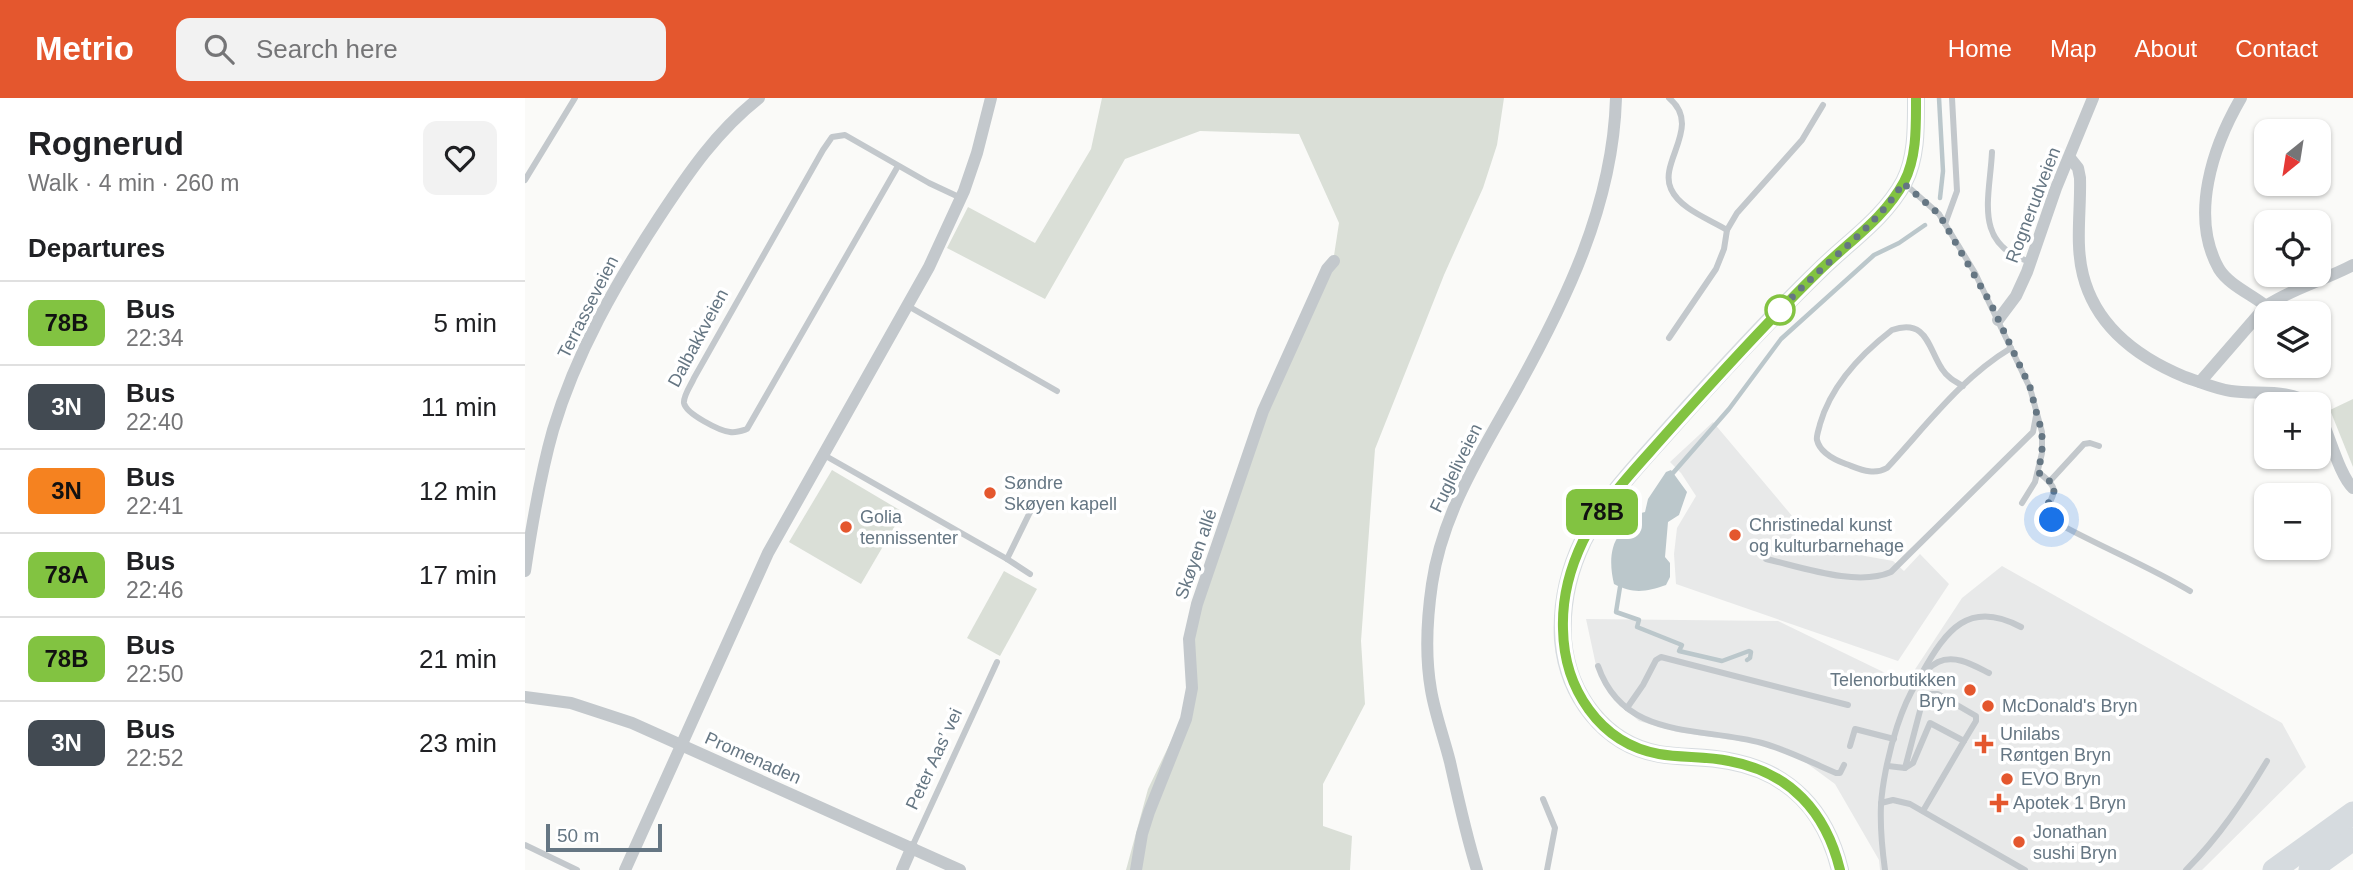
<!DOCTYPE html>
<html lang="en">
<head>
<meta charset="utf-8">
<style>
  :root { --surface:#fff; --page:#f2f2f2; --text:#202124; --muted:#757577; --line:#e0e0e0; --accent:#e4572e }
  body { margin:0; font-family:Arial,sans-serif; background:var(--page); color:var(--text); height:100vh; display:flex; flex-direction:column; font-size:26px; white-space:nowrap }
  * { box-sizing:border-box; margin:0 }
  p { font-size:23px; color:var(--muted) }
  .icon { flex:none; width:38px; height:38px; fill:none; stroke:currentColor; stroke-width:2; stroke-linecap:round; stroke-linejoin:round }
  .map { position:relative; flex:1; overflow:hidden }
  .drawer { display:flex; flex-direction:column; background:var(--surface); width:525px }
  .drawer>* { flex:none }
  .badge { padding:0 14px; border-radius:10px; font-size:24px; line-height:46px }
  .needle { width:46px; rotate:210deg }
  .controls { position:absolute; left:1729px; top:21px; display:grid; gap:14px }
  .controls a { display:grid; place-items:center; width:77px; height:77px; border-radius:14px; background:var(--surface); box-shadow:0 2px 5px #0004; font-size:35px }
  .scale { position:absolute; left:21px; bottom:18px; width:116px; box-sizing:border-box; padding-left:7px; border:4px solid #657683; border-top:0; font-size:19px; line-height:24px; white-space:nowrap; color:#657683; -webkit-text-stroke:5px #fff; paint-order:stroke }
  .you { position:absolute; width:35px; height:35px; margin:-18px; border:5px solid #fff; border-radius:50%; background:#1a73e8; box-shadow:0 0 0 10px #1a73e833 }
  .map>.badge { position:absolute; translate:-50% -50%; box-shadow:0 0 0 4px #fff }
  h2 { padding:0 28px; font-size:26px; line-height:63px }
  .round { display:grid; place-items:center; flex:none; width:74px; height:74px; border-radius:14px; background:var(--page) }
  .head { display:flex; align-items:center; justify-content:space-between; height:119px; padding:0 28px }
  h1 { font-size:33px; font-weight:600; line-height:52px }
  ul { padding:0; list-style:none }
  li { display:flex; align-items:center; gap:21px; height:84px; padding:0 28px; border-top:2px solid var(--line) }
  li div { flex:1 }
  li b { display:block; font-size:26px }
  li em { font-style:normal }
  li .badge { min-width:77px; font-weight:700; text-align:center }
  header { display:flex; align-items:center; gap:42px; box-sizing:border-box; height:98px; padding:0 35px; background:var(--accent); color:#fff }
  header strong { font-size:33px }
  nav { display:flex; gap:38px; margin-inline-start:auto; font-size:24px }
  .search { width:490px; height:63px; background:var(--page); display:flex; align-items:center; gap:18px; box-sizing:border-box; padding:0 24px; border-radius:14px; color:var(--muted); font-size:26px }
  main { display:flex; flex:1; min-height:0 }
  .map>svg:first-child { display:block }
</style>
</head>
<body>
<header>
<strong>Metrio</strong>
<div class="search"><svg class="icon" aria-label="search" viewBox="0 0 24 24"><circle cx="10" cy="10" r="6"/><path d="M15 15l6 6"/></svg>Search here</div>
<nav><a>Home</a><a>Map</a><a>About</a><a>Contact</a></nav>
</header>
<main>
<section class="drawer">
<div class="head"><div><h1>Rognerud</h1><p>Walk · 4 min · 260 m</p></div><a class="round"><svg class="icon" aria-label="heart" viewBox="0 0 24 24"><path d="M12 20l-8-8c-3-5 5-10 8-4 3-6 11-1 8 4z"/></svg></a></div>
<h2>Departures</h2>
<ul>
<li><span class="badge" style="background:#82c341;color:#111">78B</span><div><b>Bus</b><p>22:34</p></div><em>5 min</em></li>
<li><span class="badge" style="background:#424a52;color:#fff">3N</span><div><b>Bus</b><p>22:40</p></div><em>11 min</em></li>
<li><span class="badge" style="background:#f58220;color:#111">3N</span><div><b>Bus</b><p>22:41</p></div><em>12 min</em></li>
<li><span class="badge" style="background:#82c341;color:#111">78A</span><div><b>Bus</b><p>22:46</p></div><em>17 min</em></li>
<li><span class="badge" style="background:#82c341;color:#111">78B</span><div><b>Bus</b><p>22:50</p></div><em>21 min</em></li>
<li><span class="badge" style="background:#424a52;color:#fff">3N</span><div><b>Bus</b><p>22:52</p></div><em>23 min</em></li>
</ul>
</section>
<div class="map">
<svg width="1828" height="772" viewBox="0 0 1828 772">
  <rect width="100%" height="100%" fill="#fafaf8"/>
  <g fill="#e8e9e9">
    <polygon points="1188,324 1273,425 1268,445 1368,463 1379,473 1395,456 1424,486 1373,563 1151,486 1149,456 1152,430 1171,398 1156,375 1145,364"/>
    <polygon points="1477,468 1757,625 1781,669 1677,772 1355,772 1354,762 1310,686 1261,650 1152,634 1114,623 1088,600 1072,572 1061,521 1253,523 1381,585 1437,500"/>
  </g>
  <g fill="#dadfd7">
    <polygon points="577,0 979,0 972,47 958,90 919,177 850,351 836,543 840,606 798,686 798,728 827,738 825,772 601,772 623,691 665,604 663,539 720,362 808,164 814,125 774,36 675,33 600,61 520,201 422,150 443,109 510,145 566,51"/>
    <polygon points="1828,301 1828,369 1805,312"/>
    <polygon points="307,372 378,414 336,486 264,444"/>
    <polygon points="479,473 512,491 475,558 442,540"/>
  </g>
  <path fill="#bbc7cb" d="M 1146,372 L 1162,394 L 1154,417 L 1143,424 L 1140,459 L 1145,465 L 1145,479 L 1141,487 C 1121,494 1108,496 1089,486 C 1085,470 1084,449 1095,436 C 1101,428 1110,423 1116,415 L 1120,414 L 1123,401 L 1141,374 Z"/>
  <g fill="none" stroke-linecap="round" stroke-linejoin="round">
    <g stroke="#bbc7cb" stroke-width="4.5">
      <polyline points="1414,0 1418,73 1415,100"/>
      <polyline points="1148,375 1204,311 1256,241 1349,157 1374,145 1400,127"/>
      <polyline points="1095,489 1091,514 1114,522 1112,529 1157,547 1154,553 1197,563 1224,553 1226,554 1225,560 1222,562"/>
    </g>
    <g stroke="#c3c8cc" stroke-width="6">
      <path d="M 1144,0 C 1178,28 1133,64 1146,91 C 1155,111 1184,121 1202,132"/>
      <path d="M 1467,54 C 1465,99 1447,147 1506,164"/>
      <path d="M 373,68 L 222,331 C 216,333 211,335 205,334 C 195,333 161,316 159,305 C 158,298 166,287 169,280 L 298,52 L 307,39 L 320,37 L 404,85 L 436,100"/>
      <polyline points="0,82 50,0"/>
      <polyline points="1381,87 1414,116 1450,175 1505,290 1517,334 1517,355 1510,384 1497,405"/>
      <polyline points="1420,126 1432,93 1427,0"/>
      <polyline points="383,208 532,293"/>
      <polyline points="1144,240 1191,171 1199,151 1202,132 1212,115 1277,42 1298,7"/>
      <path d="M 1438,288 C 1429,283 1422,279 1417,271 C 1403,250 1402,220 1367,232 C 1336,256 1306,288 1295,326 C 1294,331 1291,338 1292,342 C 1295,355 1310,362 1321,366 C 1335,371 1348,378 1362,370 C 1401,328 1436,280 1486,250"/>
      <polyline points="299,357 482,461 505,476"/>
      <path d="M 1513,374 C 1536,391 1530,394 1518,417 C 1566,445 1618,465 1665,493"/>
      <polyline points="1525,383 1559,346 1565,345 1574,348"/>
      <polyline points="482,461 508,408"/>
      <path d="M 1241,461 C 1276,469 1332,489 1366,474 L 1508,334 L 1511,318"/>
      <path d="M 1073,568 C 1099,643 1175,628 1237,645 C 1263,652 1287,665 1311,675 L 1315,675 L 1319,667"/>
      <path d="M 1397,575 C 1421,532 1444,501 1496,529"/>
      <polyline points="1102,610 1118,587 1131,562 1136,559 1323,607"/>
      <polyline points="1325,648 1330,631 1369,641"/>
      <polyline points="1363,668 1380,670 1388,665 1405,625 1439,643 1398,713"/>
      <polyline points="1380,670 1396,609 1404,596 1413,596 1451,618 1451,623 1439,643"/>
      <polyline points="1018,701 1030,730 1022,772"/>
      <polyline points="1356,705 1368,702 1385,706 1500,772"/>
      <polyline points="0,747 52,772"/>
      <polyline points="387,749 472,564"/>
      <path d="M 1360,772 C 1357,750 1355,729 1356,707 C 1358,671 1378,581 1413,564 C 1430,556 1448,567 1464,575"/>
      <path d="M 1661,772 C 1694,739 1718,703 1742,663"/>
    </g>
    <g stroke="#c3c8cc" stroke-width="12">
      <path d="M 1716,0 C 1688,48 1664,118 1694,171 C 1704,187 1726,196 1741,208 C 1768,190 1800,182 1828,167"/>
      <path d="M 1545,60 L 1553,70 L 1555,80 C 1556,112 1550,146 1558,177 C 1571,229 1614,260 1660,279 C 1675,284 1691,291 1706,293 C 1731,297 1764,290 1785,306"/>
      <polyline points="1473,222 1491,198 1502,174 1531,90 1568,0"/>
      <polyline points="1675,284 1741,208"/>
      <path d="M 1794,316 C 1804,335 1814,377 1828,390"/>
      <path d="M 0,473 C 7,426 15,378 28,332 C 51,255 91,185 135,118 C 164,74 192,33 234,0"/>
      <polyline points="0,599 46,605 107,625 435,772"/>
      <polyline points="100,772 243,455 404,169 439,93 452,55 466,0"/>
      <polyline points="377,772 387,749"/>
      <polyline points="611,772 617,736 624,714 661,621 667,590 664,541 672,506 738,313 802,171 809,163"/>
      <path d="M 952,772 C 941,737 933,700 925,664 C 919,640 910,616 906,592 C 900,558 902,520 907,486 C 917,417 954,358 988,298 C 1040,205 1088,108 1091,0"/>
    </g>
    <path stroke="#d6dbdf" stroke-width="18" d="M 1315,772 C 1301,714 1265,674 1204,663 C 1181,658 1157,660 1134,656 C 1079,646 1043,597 1038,542 C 1036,508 1043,474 1058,443 C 1079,402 1113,367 1143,333 C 1192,278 1241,224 1294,173 C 1323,144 1359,121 1379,84 C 1392,59 1391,28 1391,0"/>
    <g stroke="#d6dbdf" stroke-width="23">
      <polyline points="1749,772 1828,715"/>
      <polyline points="1785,772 1828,741"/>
    </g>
  </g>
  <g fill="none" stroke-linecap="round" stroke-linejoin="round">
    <defs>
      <path id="line" d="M 1315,772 C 1301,714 1265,674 1204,663 C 1181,658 1157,660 1134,656 C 1074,645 1039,590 1038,531 C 1037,501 1045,470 1058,443 C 1078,403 1111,370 1140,337 C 1190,281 1240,226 1294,173 C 1323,144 1359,121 1379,84 C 1392,59 1391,28 1391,0"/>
    </defs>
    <use href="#line" stroke="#fff" stroke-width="16"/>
    <use href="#line" stroke="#82c341" stroke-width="10"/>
    <path stroke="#657683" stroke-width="7" stroke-dasharray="0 12.6" d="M 1255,212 L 1248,219 C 1264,202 1281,185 1299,169 C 1328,142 1357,119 1378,85 L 1414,116 L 1466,206 L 1505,289 L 1511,313 L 1517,334 L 1517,355 L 1513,374 L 1528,386 L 1530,391 L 1518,417 L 1527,422"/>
  </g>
  <circle fill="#fff" stroke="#82c341" stroke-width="3.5" cx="1255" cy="212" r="14"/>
  <g fill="#e4572e" stroke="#fff" stroke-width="2.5">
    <circle cx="465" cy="395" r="7"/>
    <circle cx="321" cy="429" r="7"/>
    <circle cx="1210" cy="437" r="7"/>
    <circle cx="1445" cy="592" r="7"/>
    <circle cx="1463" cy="608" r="7"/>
    <path d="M1455.5 635.5h7v7h7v7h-7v7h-7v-7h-7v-7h7z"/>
    <circle cx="1482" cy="681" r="7"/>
    <path d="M1470.5 694.5h7v7h7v7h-7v7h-7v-7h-7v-7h7z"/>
    <circle cx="1494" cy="744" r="7"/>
  </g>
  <g text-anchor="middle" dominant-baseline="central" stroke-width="7" stroke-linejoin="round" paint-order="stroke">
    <g font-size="18" fill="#657683" stroke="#fff">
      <text transform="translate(1508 107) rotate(-69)">Rognerudveien</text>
      <text transform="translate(63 209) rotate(-63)">Terrasseveien</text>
      <text transform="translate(173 240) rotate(-62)">Dalbakkveien</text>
      <text transform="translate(931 370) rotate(-64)">Fugleliveien</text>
      <text transform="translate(671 456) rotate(-71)">Skøyen allé</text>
      <text transform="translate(228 660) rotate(24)">Promenaden</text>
      <text transform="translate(409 661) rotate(-65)">Peter Aas’ vei</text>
    </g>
    <g font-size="18" fill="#657683" stroke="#fff" text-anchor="start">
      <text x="479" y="385">Søndre<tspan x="479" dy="21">Skøyen kapell</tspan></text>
      <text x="335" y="419">Golia<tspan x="335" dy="21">tennissenter</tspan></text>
      <text x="1224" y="427">Christinedal kunst<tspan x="1224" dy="21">og kulturbarnehage</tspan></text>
      <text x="1431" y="582" text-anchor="end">Telenorbutikken<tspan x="1431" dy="21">Bryn</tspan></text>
      <text x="1477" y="608">McDonald's Bryn</text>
      <text x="1475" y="636">Unilabs<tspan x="1475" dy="21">Røntgen Bryn</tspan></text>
      <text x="1496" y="681">EVO Bryn</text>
      <text x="1488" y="705">Apotek 1 Bryn</text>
      <text x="1508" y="734">Jonathan<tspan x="1508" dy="21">sushi Bryn</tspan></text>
    </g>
  </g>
</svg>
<div class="controls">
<a><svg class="needle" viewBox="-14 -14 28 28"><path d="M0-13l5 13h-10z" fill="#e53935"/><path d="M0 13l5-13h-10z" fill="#757577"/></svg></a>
<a><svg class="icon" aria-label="locate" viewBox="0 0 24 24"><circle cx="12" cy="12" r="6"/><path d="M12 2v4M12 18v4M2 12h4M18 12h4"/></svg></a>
<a><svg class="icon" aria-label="layers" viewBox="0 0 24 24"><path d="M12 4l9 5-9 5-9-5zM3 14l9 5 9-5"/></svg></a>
<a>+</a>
<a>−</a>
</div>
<div class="scale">50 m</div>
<div class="you" style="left:1527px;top:422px"></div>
<b class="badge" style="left:1077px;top:414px;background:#82c341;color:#111">78B</b>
</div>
</main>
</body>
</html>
